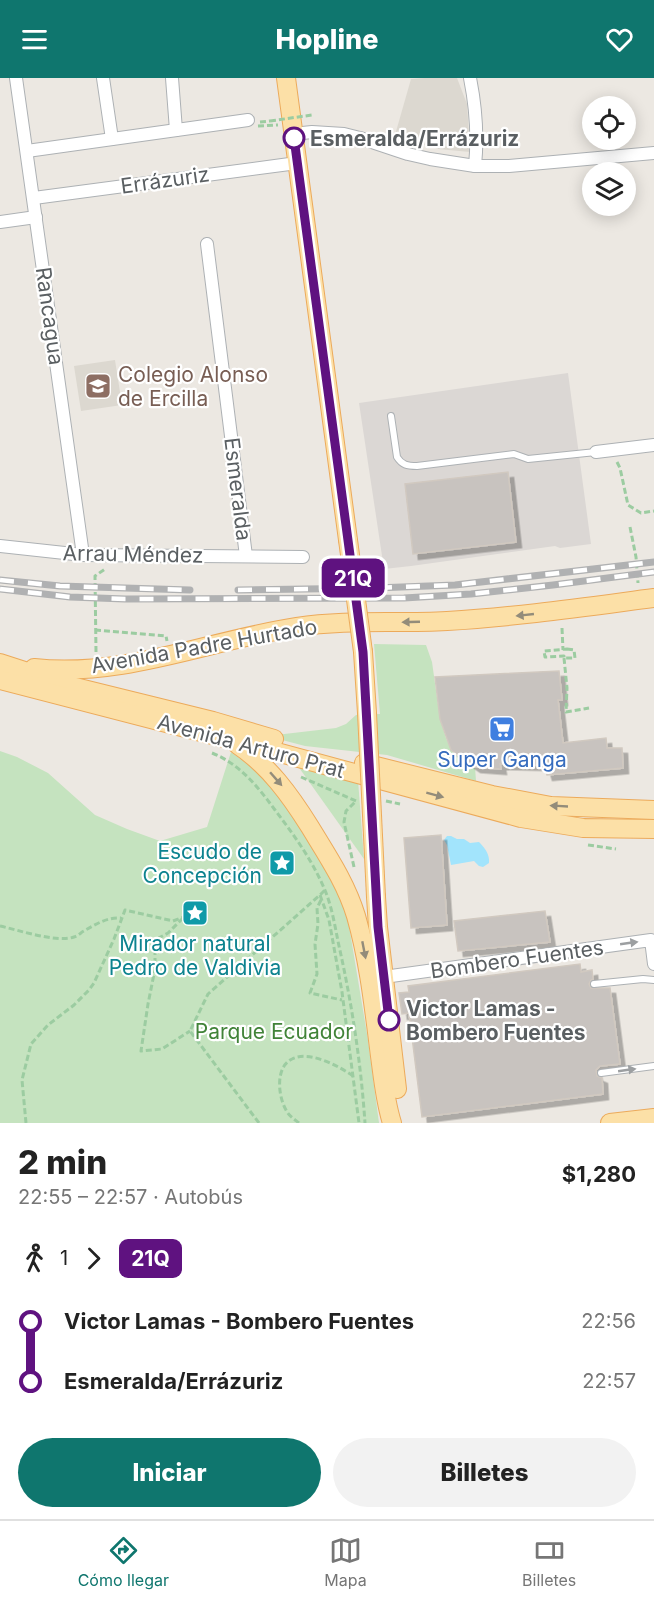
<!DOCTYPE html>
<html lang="es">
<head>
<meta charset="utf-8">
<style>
  :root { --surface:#fff; --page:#f2f2f2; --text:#222; --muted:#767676; --line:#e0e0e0; --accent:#0f766e }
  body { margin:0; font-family:Inter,sans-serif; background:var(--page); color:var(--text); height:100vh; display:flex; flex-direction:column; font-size:22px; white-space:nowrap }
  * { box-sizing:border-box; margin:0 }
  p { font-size:20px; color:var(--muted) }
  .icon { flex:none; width:33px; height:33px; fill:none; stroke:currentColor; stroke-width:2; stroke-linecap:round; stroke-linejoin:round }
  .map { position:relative; height:1045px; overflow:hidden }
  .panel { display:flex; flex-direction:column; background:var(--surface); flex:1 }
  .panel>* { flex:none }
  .badge { padding:0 12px; border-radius:9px; font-size:21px; line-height:39px }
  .fabs { position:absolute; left:582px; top:18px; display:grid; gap:12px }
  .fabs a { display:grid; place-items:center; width:54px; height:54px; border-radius:50%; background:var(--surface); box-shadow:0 3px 15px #0003; font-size:30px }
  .map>.badge { position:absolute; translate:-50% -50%; box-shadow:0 0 0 3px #fff }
  .legs { display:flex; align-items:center; gap:9px; height:66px; padding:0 18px; font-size:20px }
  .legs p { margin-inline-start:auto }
  .head { display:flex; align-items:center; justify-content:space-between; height:102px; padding:0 18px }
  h1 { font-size:33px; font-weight:800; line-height:45px }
  .cta { display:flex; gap:12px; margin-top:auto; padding:12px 18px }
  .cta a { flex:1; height:69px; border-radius:36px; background:var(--accent); color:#fff; font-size:24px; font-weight:800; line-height:69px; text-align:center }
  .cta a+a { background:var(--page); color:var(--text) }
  ul { padding:0 18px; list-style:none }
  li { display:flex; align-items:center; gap:21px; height:60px; font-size:22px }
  li i { display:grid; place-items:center; width:9px; height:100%; margin:0 8px; background:currentColor }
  li i::after { content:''; width:15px; height:15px; margin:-8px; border:4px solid; border-radius:50%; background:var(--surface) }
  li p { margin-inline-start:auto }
  li:first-child i { background:linear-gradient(#0000 50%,currentColor 0) }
  li:last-child i { background:linear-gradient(currentColor 50%,#0000 0) }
  header { display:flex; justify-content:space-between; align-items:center; height:78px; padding:0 18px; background:var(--accent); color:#fff; font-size:27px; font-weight:800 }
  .tab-bar { display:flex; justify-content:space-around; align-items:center; height:84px; border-top:2px solid var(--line); background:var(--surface); font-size:16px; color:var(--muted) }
  .tab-bar a { display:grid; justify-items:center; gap:3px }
  .tab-bar .on { color:var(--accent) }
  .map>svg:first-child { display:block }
</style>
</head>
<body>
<header><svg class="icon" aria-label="menu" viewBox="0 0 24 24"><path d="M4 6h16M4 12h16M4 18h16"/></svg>Hopline<svg class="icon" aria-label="heart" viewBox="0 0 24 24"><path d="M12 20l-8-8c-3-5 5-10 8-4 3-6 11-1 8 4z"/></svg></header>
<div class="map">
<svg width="654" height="1045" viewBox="0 0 654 1045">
  <defs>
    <filter id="shadow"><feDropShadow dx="5.5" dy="5.5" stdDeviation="0" flood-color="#0004"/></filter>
  </defs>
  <rect width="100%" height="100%" fill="#ece8e2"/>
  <polygon fill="#dbd7d4" points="568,295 591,466 560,470 555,468 411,488 384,491 359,325"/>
  <g fill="#dcd8d0">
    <polygon points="424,0 457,0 467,26 470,74 438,71 395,57 411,1"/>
    <polygon points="115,282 122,327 81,333 74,288"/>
  </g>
  <g fill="#c5e3bf">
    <polygon points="374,566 426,567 432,584 440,641 446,660 451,672 475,689 476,703 387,677 305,668 267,658 336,650 346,646 356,637 380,636"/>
    <polygon points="0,673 17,679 48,695 95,737 127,751 160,763 207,749 231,674 257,693 277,712 320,774 347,836 368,962 379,1045 0,1045"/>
    <polygon points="295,684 358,702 364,781"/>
  </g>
  <path fill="#a2e4fc" d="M 447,758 L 451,758 L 457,761 L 464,761 L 470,765 L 479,764 C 484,769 490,776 489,785 L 483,789 L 479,788 L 474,783 L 451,787 L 447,767 L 444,762 Z"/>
  <g fill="#c8c3bf" stroke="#d1c9c0" stroke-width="1.5" filter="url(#shadow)">
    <polygon points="508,394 516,464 413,476 405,406"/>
    <polygon points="559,593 562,622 558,622 563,665 606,660 607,670 622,670 623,690 547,697 544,687 500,686 501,691 475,689 451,672 440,641 435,599"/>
    <polygon points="441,757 447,847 411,850 404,760"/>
    <polygon points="545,833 550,864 458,873 454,843"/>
    <polygon points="580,886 581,894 592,892 593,901 591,902 589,906 591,910 610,910 620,986 600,988 596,992 597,998 602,1000 603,1016 422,1039 409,935 402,936 399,915 409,914 408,908"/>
  </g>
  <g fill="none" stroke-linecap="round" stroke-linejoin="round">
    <defs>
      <g id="service">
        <path d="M 391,338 L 397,379 C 402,387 407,388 417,388 L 514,376 L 528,381 L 596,374"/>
        <polyline points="594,906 643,901 654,902"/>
        <polyline points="601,995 654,988"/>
      </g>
      <g id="minor">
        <polyline points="16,0 83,477"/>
        <polyline points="103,0 112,61"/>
        <polyline points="172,0 176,52"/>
        <path d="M 470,0 C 476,30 478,58 475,88"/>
        <polyline points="293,56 312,54 344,56 360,60 408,76 430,81 475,88 509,88 654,75"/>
        <polyline points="27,73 248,42"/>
        <polyline points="34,120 297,85"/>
        <polyline points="0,144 36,139"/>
        <polyline points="207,166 246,478"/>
        <polyline points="596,374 654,367"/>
        <polyline points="0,468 83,477 303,479"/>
        <polyline points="384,899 651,862 654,886"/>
      </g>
      <g id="primary">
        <polyline points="286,0 348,462"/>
        <polyline points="363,574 367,635"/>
        <polyline points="0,585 71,608 213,643 274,661"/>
        <path d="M 34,590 C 124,600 210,562 297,549 C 347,541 397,546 447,543 C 516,539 585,529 654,520"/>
        <polyline points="0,602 232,662 521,740 583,750 654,751"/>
        <path d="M 238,667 C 269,688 290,717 310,749 C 327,777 346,805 356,838 C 369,883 374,931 380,978 C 383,1000 385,1023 392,1045"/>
        <polyline points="364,685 492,717 551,728 654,732"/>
        <polyline points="376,819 378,849 397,1011"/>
        <polyline points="610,1045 654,1040"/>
      </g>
    </defs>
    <use href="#service" stroke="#adb1b4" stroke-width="8"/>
    <use href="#minor" stroke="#adb1b4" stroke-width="14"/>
    <use href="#primary" stroke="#ecaa5b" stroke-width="20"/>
    <g stroke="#9ccca1" stroke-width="3" stroke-dasharray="6 3" stroke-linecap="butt">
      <polyline points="260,44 270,43"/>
      <polyline points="258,48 278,47"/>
      <polyline points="617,384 620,390 628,427 641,435 654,433"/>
      <polyline points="630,449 636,479 638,505"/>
      <polyline points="562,550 563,572"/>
      <polyline points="95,552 166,558 167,563"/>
      <polygon points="567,571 574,572 575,580 564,580 564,578 545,579 544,573"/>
      <polyline points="96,574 95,498 105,491"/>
      <polyline points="564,580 567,610 566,634 589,630"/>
      <path d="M 212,675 C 240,686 258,709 275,732 C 294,757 312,782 324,810 C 332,828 335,849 339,868 C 352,926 361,986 365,1045"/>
      <polyline points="301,699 356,723"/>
      <polyline points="386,723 400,726"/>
      <polyline points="588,767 616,771"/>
      <polyline points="354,789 344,744 346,733 356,723"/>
      <polyline points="320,817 329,842 342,914 359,1045"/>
      <polyline points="321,822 317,830 318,846 315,866 317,896 310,915 342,922"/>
      <polyline points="183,840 168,855 155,862 155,891 148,926 141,973 162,971 190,953"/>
      <path d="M 0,848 C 18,852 57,865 74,859 C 77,858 80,856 82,854 C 95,847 106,839 121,840"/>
      <polyline points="26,1045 22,1002 31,966 48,947 74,927 89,912 94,905 114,861 125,832 173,843 195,835"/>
      <polyline points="259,1045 190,953 208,916 320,817 326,811"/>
      <path d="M 299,1045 C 294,1041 289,1038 286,1032 C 278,1018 275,989 292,981 C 309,972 339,988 353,998"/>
    </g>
    <use href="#service" stroke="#fff" stroke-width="6"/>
    <use href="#minor" stroke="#fff" stroke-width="12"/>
    <use href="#primary" stroke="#fce0a7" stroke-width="18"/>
    <defs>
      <g id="rail">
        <polyline points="0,502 60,508 190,512"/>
        <polyline points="0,511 70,519 125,521 404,520 471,516 553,507 654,494"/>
        <polyline points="238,512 375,510 455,507 654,484"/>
      </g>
    </defs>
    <use href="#rail" stroke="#b0b1b2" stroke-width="7"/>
    <use href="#rail" stroke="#fff" stroke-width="4.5" stroke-dasharray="14" stroke-linecap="butt"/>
    <defs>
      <g id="primary-bridge">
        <polyline points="348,462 363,574"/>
        <polyline points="367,635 376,819"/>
      </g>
    </defs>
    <use href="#primary-bridge" stroke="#ecaa5b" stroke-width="20" stroke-linecap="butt"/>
    <polyline stroke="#9ccca1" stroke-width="3" stroke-dasharray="6 3" stroke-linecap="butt" points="270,43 312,37"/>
    <use href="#primary-bridge" stroke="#fce0a7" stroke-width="18"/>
  </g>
  <defs><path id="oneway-solid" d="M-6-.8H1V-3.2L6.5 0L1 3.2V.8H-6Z" transform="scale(1.5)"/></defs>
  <g fill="#938c7a">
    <use href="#oneway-solid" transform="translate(525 537) rotate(174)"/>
    <use href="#oneway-solid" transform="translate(411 544) rotate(178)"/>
    <use href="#oneway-solid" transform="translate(276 701) rotate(49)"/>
    <use href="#oneway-solid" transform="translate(435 717) rotate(15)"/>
    <use href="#oneway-solid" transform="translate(559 728) rotate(-177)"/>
    <use href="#oneway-solid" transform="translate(364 872) rotate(79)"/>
  </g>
  <g fill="#9c9fa1">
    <use href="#oneway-solid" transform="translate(629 865) rotate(-8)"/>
    <use href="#oneway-solid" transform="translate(627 992) rotate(-8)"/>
  </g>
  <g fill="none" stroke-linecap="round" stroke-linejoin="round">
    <defs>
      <polyline id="line-1" points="294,60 363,574 378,849 389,942"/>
    </defs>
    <use href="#line-1" stroke="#fff" stroke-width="14"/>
    <use href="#line-1" stroke="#5f1280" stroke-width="9"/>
  </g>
  <defs>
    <symbol id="school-square" viewBox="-11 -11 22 22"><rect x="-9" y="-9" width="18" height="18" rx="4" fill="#8d6e63" stroke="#fff"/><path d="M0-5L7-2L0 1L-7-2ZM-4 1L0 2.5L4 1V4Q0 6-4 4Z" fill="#fff"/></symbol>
    <symbol id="supermarket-square" viewBox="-11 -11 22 22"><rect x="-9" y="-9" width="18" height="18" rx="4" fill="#3f7fe0" stroke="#fff"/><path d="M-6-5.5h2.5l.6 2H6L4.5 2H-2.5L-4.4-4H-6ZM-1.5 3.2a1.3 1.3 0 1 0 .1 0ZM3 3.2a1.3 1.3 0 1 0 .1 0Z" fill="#fff"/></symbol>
    <symbol id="sight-square" viewBox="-11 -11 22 22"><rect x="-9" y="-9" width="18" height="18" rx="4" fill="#0f9aa8" stroke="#fff"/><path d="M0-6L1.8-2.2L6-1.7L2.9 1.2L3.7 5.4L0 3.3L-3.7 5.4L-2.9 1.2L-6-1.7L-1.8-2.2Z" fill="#fff"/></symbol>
  </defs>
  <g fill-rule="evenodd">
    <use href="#school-square" x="83" y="293" width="30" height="30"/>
    <use href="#supermarket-square" x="487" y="636" width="30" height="30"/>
    <use href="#sight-square" x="267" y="770" width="30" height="30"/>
    <use href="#sight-square" x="180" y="820" width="30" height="30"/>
  </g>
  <g fill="#fff" stroke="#5f1280" stroke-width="3">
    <circle cx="294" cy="60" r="10"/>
    <circle cx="389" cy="942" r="10"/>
  </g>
  <g text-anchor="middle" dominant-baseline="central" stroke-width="4.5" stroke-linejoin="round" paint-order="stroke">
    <g font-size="21" font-weight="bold" fill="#5a5f62" stroke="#fff" text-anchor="start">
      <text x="310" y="60">Esmeralda/Errázuriz</text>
      <text x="406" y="930">Victor Lamas -<tspan x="406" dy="24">Bombero Fuentes</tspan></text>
    </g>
    <g font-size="21" fill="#5a5f62" stroke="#fff">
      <text transform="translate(165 102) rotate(-8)">Errázuriz</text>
      <text transform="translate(50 238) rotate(82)">Rancagua</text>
      <text transform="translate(238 411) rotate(83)">Esmeralda</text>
      <text transform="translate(133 476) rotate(1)">Arrau Méndez</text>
      <text transform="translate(204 568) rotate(-10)">Avenida Padre Hurtado</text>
      <text transform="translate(251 668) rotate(15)">Avenida Arturo Prat</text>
      <text transform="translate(517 881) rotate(-8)">Bombero Fuentes</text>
    </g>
    <g font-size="21" fill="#785e54" stroke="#fff" text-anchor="start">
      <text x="118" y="296">Colegio Alonso<tspan x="118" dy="24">de Ercilla</tspan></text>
    </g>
    <g font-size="21" fill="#366cbe" stroke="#fff">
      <text x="502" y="681">Super Ganga</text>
    </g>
    <g font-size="21" fill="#0d838f" stroke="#fff" text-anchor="end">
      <text x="262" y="773">Escudo de<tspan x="262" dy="24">Concepción</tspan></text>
      <text x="195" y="865" text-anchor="middle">Mirador natural<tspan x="195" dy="24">Pedro de Valdivia</tspan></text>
    </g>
    <g font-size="21" fill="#418338" stroke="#fff">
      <text x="274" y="953">Parque Ecuador</text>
    </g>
  </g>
</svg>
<div class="fabs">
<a><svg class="icon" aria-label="locate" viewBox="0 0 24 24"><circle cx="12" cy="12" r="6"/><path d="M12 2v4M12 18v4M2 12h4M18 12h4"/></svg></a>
<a><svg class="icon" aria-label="layers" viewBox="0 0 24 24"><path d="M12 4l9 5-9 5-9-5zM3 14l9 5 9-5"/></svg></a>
</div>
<b class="badge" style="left:353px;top:500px;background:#5f1280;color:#fff">21Q</b>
</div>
<section class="panel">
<div class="head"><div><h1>2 min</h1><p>22:55 – 22:57 · Autobús</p></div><b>$1,280</b></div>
<div class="legs"><svg class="icon" aria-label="walk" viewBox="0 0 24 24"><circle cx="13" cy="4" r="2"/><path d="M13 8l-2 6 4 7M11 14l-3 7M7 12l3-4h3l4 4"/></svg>1<svg class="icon" aria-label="forward" viewBox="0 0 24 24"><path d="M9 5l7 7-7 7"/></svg><b class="badge" style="background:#5f1280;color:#fff">21Q</b></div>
<ul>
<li><i style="color:#5f1280"></i><b>Victor Lamas - Bombero Fuentes</b><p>22:56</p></li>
<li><i style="color:#5f1280"></i><b>Esmeralda/Errázuriz</b><p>22:57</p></li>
</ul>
<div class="cta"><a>Iniciar</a><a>Billetes</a></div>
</section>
<nav class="tab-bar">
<a class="on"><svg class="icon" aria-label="directions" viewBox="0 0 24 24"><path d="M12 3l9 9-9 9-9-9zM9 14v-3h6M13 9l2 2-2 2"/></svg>Cómo llegar</a>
<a><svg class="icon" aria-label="map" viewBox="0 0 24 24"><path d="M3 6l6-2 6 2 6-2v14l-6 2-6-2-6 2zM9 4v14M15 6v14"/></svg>Mapa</a>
<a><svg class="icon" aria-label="tickets" viewBox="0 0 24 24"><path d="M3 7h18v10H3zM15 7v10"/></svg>Billetes</a>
</nav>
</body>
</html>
